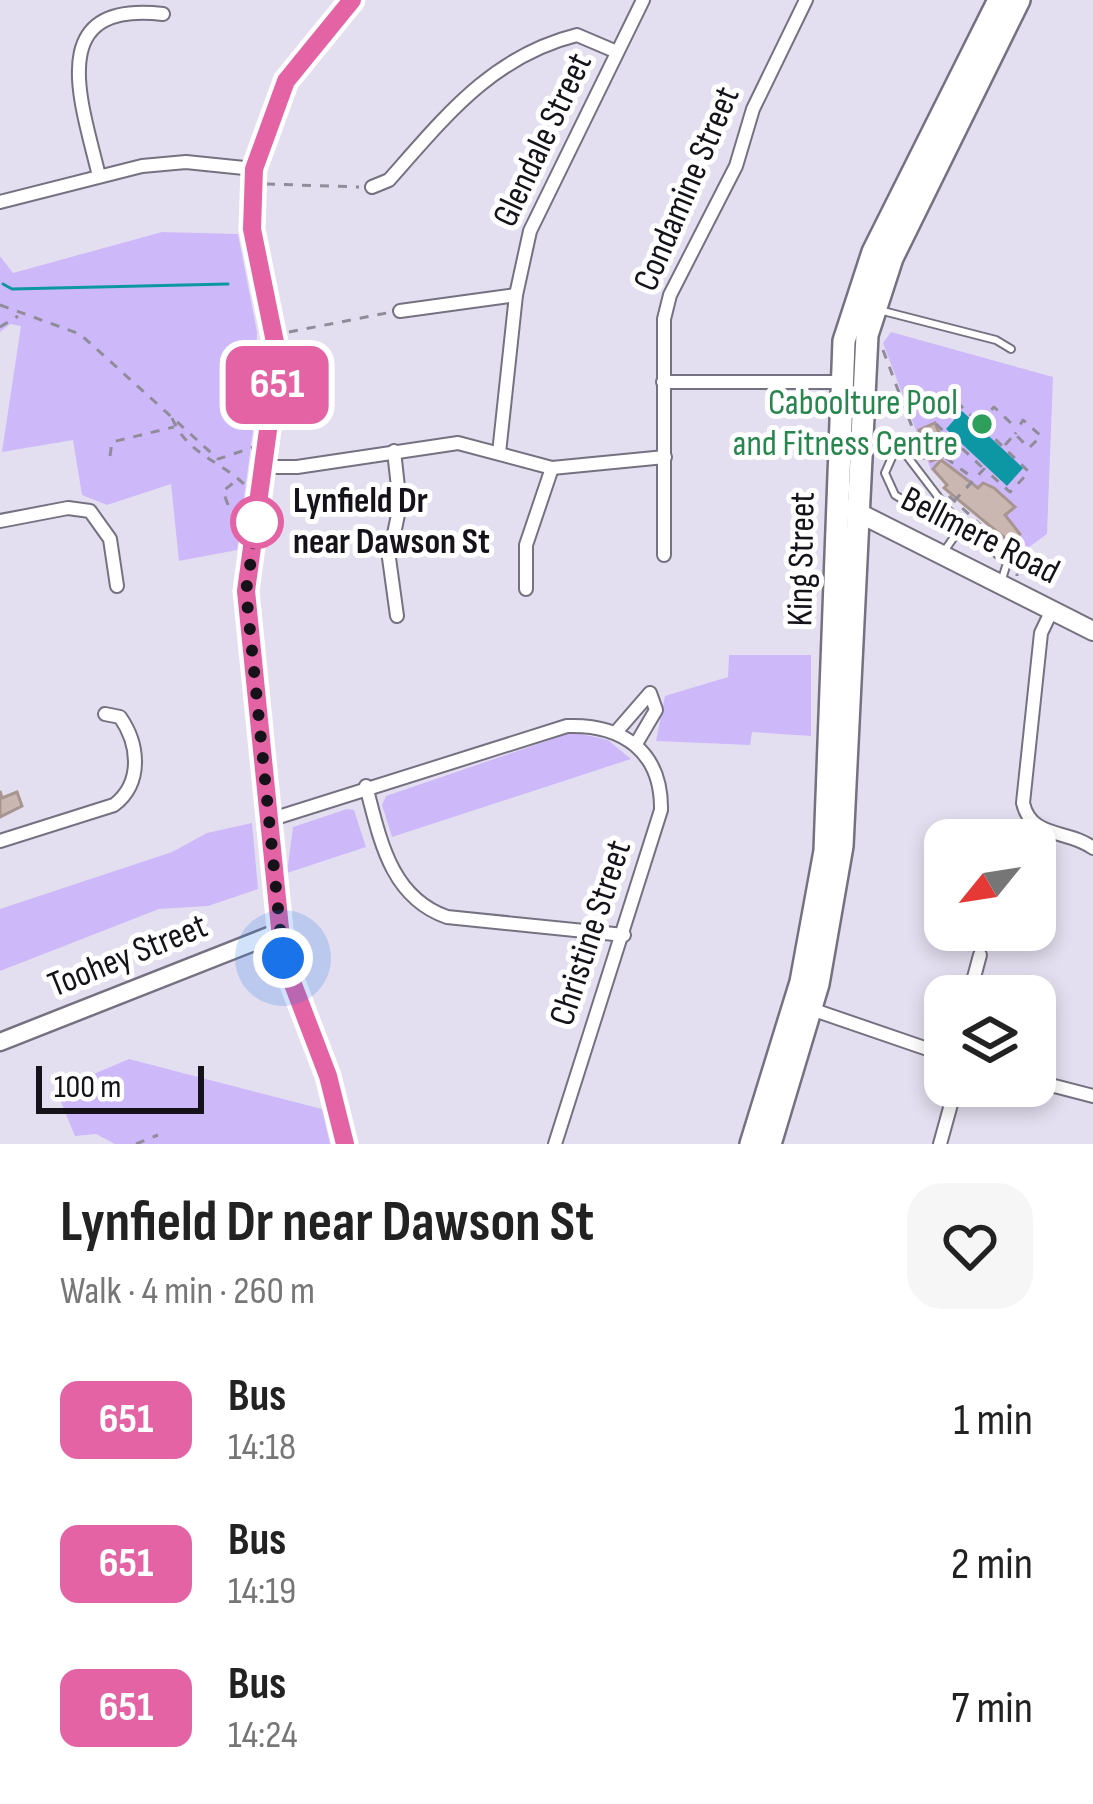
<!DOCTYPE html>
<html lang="en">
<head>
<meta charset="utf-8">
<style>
  :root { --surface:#fff; --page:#f6f6f6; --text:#222; --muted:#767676 }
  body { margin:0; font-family:"Sofia Sans Condensed",sans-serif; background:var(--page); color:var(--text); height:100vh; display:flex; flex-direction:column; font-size:45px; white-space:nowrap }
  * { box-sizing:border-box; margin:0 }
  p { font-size:39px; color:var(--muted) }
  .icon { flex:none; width:66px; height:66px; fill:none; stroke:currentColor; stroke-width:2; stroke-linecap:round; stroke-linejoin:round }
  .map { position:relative; height:1144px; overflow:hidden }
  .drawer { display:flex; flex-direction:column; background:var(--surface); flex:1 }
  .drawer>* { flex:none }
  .badge { padding:0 24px; border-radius:18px; font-size:42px; line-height:78px }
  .needle { width:78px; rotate:240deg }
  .tools { position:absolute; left:924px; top:819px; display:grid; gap:24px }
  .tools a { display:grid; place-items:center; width:132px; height:132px; border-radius:24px; background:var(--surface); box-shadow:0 6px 18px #0003; font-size:60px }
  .scale { position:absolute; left:36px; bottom:30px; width:168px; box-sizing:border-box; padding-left:12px; border:6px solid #151319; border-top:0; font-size:33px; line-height:42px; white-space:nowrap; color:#151319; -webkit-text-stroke:9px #fff; paint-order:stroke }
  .you { position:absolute; width:60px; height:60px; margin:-30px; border:9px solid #fff; border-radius:50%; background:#1a73e8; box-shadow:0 0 0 18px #1a73e833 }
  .map>.badge { position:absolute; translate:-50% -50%; box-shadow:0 0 0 6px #fff }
  .round { display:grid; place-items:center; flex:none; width:126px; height:126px; border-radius:36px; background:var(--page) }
  .overview { display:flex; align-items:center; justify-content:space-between; height:204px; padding:0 60px }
  h1 { font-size:57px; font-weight:700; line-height:90px }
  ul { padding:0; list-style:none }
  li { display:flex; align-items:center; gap:36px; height:144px; padding:0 60px }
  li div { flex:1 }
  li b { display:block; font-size:45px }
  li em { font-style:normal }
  li .badge { min-width:132px; font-weight:700; text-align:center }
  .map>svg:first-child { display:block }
</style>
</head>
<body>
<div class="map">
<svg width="1093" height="1144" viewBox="0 0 1093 1144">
  <rect width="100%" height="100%" fill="#e4dff0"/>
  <g fill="#cdb9f9">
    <polygon points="162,232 238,234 257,332 254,423 237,550 179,561 171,484 107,505 82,495 73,440 2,452 21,326 10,324 0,332 0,256 13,273"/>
    <polygon points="891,332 1053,377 1047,534 1021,553 931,470 883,343"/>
    <polygon points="729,655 811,655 811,736 752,732 750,745 656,741 665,696 728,677"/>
    <polygon points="573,732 608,740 631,759 392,837 382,805 386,796"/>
    <polygon points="347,809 354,810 366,847 287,873 293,827"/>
    <polygon points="252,823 258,889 208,906 159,909 0,971 0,909 172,852 207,833"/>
    <polygon points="129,1059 322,1109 330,1144 115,1144 96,1134 75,1136 56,1090"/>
  </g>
  <polygon fill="#0d96a3" points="962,411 1023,468 1007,486 946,429"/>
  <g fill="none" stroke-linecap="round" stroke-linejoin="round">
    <polyline stroke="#0d96a3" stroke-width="3" points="3,284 12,289 228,284"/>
  </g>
  <g fill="#cbb7b2" stroke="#a89590" stroke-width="3">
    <polygon points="935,423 948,455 931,461 919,430"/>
    <polygon points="941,460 978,488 983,483 994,488 1015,507 1005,515 1020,534 1012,544 944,488 947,485 933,469"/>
    <polygon points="0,791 2,798 17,792 22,806 0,817"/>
  </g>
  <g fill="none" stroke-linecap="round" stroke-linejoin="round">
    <defs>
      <g id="service">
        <polyline points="883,311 996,340 1011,349"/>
        <polyline points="949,511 904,452 893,455 885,473 895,495 931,517 949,511 1007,563 1002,579"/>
        <polyline points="945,550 963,524"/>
      </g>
      <g id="minor">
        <path d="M 99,176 C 82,104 42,0 163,14"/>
        <path d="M 372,187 L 389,180 C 444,118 492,56 577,35 L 617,52"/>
        <polyline points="0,202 142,166 186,162 254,169"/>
        <polyline points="400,311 516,295"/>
        <polyline points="663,382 839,382"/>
        <polyline points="394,451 400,505 389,558 397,616"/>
        <polyline points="499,453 516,295 530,231 643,0"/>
        <polyline points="265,467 297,467 458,443 552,468 665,457"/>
        <polyline points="0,521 68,508 90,511 110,539 117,586"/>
        <polyline points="664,555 664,319 670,295 736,166 753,109 806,0"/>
        <polyline points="526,589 526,545 552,468"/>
        <path d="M 1052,610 L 1041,633 L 1023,803 C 1031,839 1068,829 1093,848"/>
        <polyline points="617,731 650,693 656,710 636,744"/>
        <path d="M 366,786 C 380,839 390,897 447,917 L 624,935"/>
        <path d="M 269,820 L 567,726 C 622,724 662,751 661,810 L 555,1144"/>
        <path d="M 0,841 L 114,805 C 143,783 139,744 120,717 L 105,714"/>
        <polyline points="969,996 980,955"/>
        <polyline points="811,1009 945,1055"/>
        <polyline points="1035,1081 1093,1096"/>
        <polyline points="940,1144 956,1086"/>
      </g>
      <g id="tertiary">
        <polyline points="0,1042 279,932"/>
        <polyline points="345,1144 328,1077 283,958 246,591 278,357 254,248 254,169 286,81 352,0"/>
      </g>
      <polyline id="secondary" points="851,509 1093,631"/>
      <g id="primary">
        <polyline points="751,1144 801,982 825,851 844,341 873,252 999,0"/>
        <polyline points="770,1144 818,984 842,846 867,335 892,258 1019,0"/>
      </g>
    </defs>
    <use href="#service" stroke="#757180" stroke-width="10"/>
    <use href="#minor" stroke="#757180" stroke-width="16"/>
    <use href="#tertiary" stroke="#757180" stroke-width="21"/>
    <use href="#secondary" stroke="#757180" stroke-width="22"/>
    <use href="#primary" stroke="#757180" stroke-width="26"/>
    <g stroke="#908c99" stroke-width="3" stroke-dasharray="9 9" stroke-linecap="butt">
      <polyline points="266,184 359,187"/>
      <polyline points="0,305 80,334 218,459 254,447"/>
      <polyline points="0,327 18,316"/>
      <polyline points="289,332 392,312"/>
      <polyline points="883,350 926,464"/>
      <path d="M 172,418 C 188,455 218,459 245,485"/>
      <polyline points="979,423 994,407 1015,427"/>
      <polyline points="880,436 905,442"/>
      <polyline points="1005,445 1015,434 1029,448 1041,436 1023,420 1015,434"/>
      <polyline points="110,456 112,442 174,427"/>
      <polyline points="946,458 973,478"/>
      <polyline points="949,496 1018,559 1017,576"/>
      <polyline points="954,501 984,469 1010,492 1029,472 958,403 937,425 984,469"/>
      <polyline points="228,505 223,491 237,480"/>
      <polyline points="136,1144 158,1135"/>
    </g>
    <use href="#service" stroke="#fff" stroke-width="6"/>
    <use href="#minor" stroke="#fff" stroke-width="12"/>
    <use href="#tertiary" stroke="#fff" stroke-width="16"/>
    <use href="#secondary" stroke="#fff" stroke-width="18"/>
    <use href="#primary" stroke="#fff" stroke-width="21"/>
  </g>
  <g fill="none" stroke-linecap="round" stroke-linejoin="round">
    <defs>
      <polyline id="line" points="345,1144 328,1076 283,958 246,591 278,357 252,229 254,169 286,81 352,0"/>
    </defs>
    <use href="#line" stroke="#fff" stroke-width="27"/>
    <use href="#line" stroke="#e463a4" stroke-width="18"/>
    <polyline stroke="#151319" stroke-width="12" stroke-dasharray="0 21.6" points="257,522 246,591 283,958"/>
  </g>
  <circle fill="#2e9e5b" stroke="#fff" stroke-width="4.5" cx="982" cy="424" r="12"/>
  <circle fill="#fff" stroke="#e463a4" stroke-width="6" cx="257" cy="522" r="24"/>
  <g text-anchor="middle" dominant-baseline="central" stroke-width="10" stroke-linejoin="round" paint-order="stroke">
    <g font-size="36" fill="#151319" stroke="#fff">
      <text transform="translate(543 140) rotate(-65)">Glendale Street</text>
      <text transform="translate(687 189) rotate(-67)">Condamine Street</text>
      <text transform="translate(980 536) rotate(27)">Bellmere Road</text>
      <text transform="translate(802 559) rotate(-89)">King Street</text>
      <text transform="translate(591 933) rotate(-72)">Christine Street</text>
      <text transform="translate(128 956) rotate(-22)">Toohey Street</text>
    </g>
    <g font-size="36" fill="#27864d" stroke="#fff" text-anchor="end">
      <text x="958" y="403">Caboolture Pool<tspan x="958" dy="41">and Fitness Centre</tspan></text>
    </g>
    <g font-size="36" font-weight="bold" fill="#151319" stroke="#fff" text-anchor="start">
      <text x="293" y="501">Lynfield Dr<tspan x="293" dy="41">near Dawson St</tspan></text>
    </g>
  </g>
</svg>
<div class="tools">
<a><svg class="needle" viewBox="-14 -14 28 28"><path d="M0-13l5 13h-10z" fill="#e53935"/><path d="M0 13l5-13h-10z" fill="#767676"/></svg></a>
<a><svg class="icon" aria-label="layers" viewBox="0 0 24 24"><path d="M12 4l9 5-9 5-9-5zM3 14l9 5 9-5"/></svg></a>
</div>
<div class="scale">100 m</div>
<div class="you" style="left:283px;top:958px"></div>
<b class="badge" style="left:277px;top:385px;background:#e463a4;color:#fff">651</b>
</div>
<section class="drawer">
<div class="overview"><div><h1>Lynfield Dr near Dawson St</h1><p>Walk · 4 min · 260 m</p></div><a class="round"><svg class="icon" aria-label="heart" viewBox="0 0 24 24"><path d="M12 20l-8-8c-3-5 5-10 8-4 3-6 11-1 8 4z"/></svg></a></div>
<ul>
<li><span class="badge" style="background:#e463a4;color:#fff">651</span><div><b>Bus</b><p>14:18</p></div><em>1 min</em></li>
<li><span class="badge" style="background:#e463a4;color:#fff">651</span><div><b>Bus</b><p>14:19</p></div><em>2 min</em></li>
<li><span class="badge" style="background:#e463a4;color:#fff">651</span><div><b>Bus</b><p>14:24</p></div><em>7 min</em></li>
</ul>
</section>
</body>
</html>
